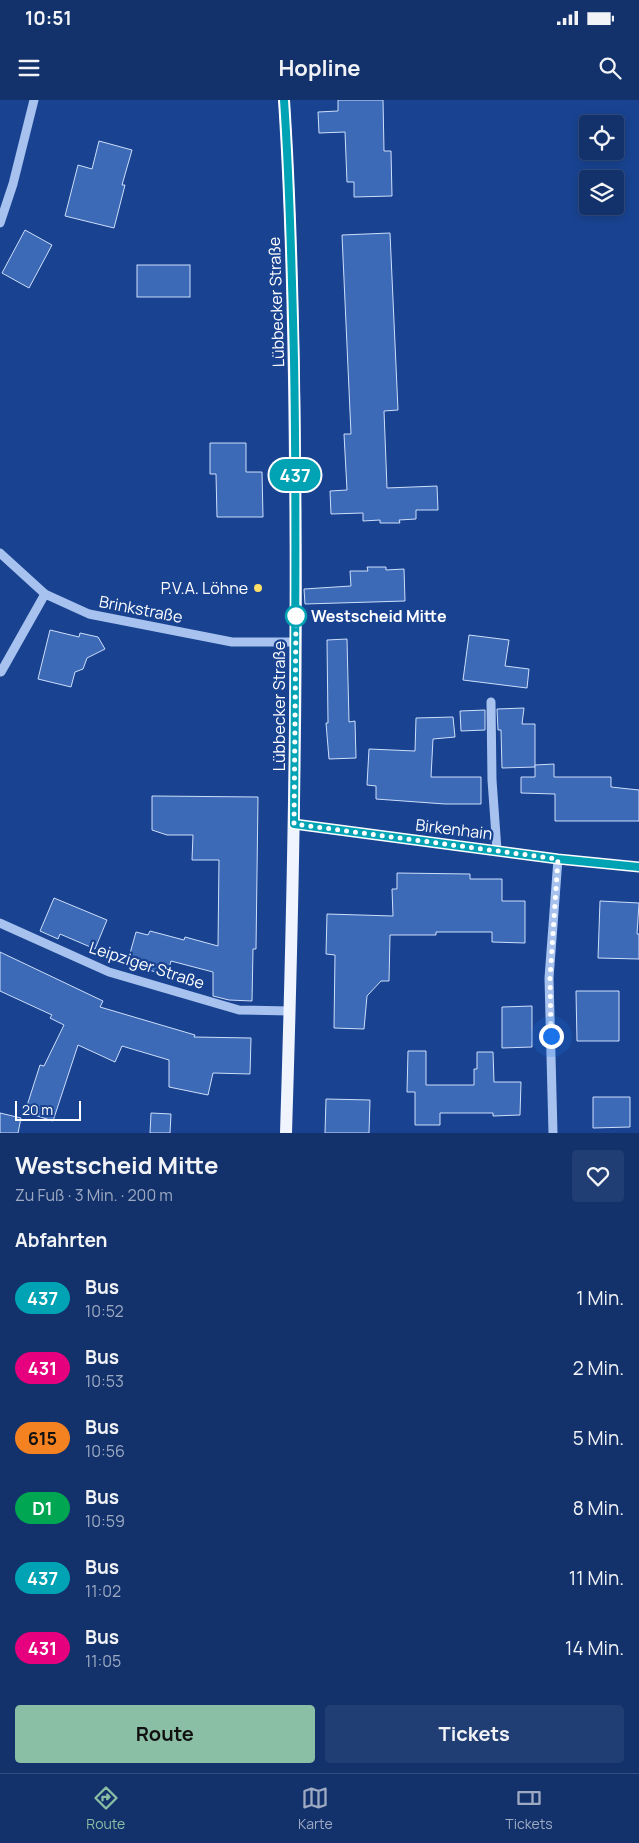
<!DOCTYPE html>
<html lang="de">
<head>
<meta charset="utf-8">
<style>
  :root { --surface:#13326c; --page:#203e74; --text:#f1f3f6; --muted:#9daac2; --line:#324d7f; --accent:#8abfa5 }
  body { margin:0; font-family:Manrope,sans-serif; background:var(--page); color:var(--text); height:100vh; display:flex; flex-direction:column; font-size:19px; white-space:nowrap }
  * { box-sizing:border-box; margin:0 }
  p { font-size:16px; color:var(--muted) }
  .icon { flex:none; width:28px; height:28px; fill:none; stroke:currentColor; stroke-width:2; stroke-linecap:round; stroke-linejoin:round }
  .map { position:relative; height:1033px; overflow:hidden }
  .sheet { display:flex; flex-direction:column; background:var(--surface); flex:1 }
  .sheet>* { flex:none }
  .badge { padding:0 10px; border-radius:16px; font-size:18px; line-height:32px }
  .tools { position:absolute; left:579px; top:15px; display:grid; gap:10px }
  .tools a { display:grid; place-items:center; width:45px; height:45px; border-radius:5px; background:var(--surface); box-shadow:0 2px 8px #0003,0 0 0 1px var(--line); font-size:25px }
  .scale { position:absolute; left:15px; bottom:12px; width:66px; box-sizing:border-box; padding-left:5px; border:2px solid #fff; border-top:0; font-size:14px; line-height:18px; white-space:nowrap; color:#fff; -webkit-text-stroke:4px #194390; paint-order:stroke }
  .you { position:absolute; width:25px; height:25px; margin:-12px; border:4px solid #fff; border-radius:50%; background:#1a73e8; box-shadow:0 0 0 8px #1a73e833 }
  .map>.badge { position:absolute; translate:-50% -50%; box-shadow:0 0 0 2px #fff }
  h2 { padding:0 15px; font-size:19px; line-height:45px }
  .round { display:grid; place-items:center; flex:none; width:52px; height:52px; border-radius:5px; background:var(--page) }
  .head { display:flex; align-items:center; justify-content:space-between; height:85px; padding:0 15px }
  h1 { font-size:24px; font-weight:700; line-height:38px }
  .primary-button { display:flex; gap:10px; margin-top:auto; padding:10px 15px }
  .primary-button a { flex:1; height:58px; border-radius:5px; background:var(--accent); color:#111; font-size:20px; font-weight:700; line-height:58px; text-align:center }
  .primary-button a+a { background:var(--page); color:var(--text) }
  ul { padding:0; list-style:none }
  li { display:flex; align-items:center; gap:15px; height:70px; padding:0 15px }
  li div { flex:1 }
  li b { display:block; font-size:19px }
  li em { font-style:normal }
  li .badge { min-width:55px; font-weight:700; text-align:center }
  .status { display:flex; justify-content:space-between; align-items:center; height:35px; padding:0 25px; background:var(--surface); direction:ltr }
  .status svg { height:14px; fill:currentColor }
  header { display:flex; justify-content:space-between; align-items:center; height:65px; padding:0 15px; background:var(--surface); font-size:22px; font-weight:700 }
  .tabs { display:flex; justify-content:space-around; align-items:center; height:70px; border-top:1px solid var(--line); background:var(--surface); font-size:14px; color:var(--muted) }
  .tabs a { display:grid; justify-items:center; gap:2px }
  .tabs .active { color:var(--accent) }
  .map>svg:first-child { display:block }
</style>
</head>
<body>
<div class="status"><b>10:51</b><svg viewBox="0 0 49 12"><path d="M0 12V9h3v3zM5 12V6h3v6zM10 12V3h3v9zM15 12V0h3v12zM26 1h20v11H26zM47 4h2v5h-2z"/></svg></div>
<header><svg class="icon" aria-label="menu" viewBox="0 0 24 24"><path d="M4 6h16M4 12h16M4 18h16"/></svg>Hopline<svg class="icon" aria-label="search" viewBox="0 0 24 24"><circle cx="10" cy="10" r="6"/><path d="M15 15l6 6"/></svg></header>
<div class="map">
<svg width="639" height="1033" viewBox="0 0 639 1033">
  <rect width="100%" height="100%" fill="#194390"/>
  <g fill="#3d6ab7" stroke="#cddefb">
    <polygon points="338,0 383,0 384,51 391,51 392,96 354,97 354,82 347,82 345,32 319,33 318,12 338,11"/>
    <polygon points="99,41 132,50 122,85 125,85 114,128 65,116 78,65 92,69"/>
    <polygon points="25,130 52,145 29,188 2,173"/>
    <polygon points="390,133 398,310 384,311 387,388 437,386 438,410 416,410 416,419 399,420 400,423 380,423 380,420 363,421 363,413 331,414 330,391 347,390 344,334 351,334 342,135"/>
    <rect x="137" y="165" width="53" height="32"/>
    <polygon points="210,343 246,343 246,372 262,372 263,417 217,417 216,374 210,374"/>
    <polygon points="367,467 386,467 386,470 404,469 405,501 305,504 304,489 351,486 350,471 368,471"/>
    <polygon points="50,530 79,537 80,533 98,537 105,549 87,558 83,569 75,572 71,587 38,579"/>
    <polygon points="469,535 509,540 505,566 529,569 527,588 463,580"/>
    <polygon points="347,539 349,622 355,621 356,658 329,659 326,623 328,623 327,540"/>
    <polygon points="524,608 522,624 535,624 535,667 502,668 501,630 498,630 497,609"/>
    <polygon points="485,610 485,630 461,631 460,611"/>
    <polygon points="453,617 455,637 433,639 431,677 481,677 481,704 445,704 376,699 376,686 367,685 369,649 415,651 416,618"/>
    <polygon points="554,664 554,677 611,677 611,687 639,690 639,721 555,721 555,694 521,693 521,677 535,677 535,665"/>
    <polygon points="152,696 258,697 256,849 253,849 252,901 229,900 213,896 213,872 171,861 167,875 127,864 136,832 148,835 150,831 184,840 185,837 218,846 219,760 192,760 193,735 167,735 152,730"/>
    <polygon points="397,773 470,774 470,779 502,779 502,801 525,801 525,843 492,842 492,832 436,832 436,835 390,835 389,881 381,881 367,896 364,929 334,928 335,855 326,854 327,814 393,816 392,789 397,789"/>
    <polygon points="54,798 107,820 95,849 60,834 58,839 40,831"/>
    <polygon points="600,801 639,803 637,834 639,834 639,859 598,858"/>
    <polygon points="0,852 103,901 100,907 195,935 194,937 251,938 250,974 213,973 208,995 169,987 169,960 122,946 115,962 78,945 53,1021 25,1012 40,965 44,966 64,925 50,918 52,915 0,891"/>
    <polygon points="576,891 619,891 619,941 577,941"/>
    <polygon points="532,906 532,947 502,948 502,907"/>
    <polygon points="408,951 426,951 426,985 474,985 474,969 477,969 477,952 493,952 494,982 521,982 520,1015 493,1016 493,1013 440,1013 440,1025 415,1025 415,992 407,992"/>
    <polygon points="593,997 630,997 630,1027 593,1028"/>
    <polygon points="326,999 370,1000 369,1033 325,1033"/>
    <polygon points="0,1013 21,1018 18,1033 0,1033"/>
    <polygon points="151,1013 171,1014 170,1033 150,1033"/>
  </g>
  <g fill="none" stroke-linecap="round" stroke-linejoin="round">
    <g stroke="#a7c2ef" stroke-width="9">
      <polyline points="0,123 13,84 34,0"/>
      <polyline points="0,453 45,494 89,514 232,542 295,542"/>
      <polyline points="1,572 45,494"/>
      <polyline points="491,602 492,680 497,750"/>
      <polyline points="294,724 558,759 639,767"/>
      <polyline points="0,823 109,872 239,910 290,911"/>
      <polyline points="553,1033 549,878 558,759"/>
    </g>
    <path stroke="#eff4ff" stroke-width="12" d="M 284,0 C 292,121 294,242 295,363 C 298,587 293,810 286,1033"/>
  </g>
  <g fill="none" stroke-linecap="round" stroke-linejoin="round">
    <defs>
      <path id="line" d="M 284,0 C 290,86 292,173 294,260 C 297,415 295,569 294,724 L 558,759 L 639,767"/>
    </defs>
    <use href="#line" stroke="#fff" stroke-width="11"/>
    <use href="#line" stroke="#00a3b4" stroke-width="8"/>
    <polyline stroke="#fff" stroke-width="5" stroke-dasharray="0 9" points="296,516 294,724 558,759 550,878 551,936"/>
  </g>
  <circle fill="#ffdf65" stroke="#194390" stroke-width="2" cx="258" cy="488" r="5"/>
  <circle fill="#fff" stroke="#00a3b4" stroke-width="2.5" cx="296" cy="516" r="10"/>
  <g text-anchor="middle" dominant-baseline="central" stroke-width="4.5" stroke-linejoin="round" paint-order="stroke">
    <g font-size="16" fill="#fff" stroke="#194390">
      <text transform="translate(276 202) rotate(-92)">Lübbecker Straße</text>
      <text transform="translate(141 509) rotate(11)">Brinkstraße</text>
      <text transform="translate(279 606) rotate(-90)">Lübbecker Straße</text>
      <text transform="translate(454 729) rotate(7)">Birkenhain</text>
      <text transform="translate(147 865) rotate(18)">Leipziger Straße</text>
    </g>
    <g font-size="16" fill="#fff" stroke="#194390" text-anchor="end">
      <text x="248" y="488">P.V.A. Löhne</text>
    </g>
    <g font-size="16" font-weight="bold" fill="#fff" stroke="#194390" text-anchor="start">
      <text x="311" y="516">Westscheid Mitte</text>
    </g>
  </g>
</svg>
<div class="tools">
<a><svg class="icon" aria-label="locate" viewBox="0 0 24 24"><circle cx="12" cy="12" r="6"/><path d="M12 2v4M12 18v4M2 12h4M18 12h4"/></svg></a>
<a><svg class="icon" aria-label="layers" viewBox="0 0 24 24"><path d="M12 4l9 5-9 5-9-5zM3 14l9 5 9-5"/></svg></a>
</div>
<div class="scale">20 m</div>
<div class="you" style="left:551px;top:936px"></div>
<b class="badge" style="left:295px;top:375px;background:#00a3b4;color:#fff">437</b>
</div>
<section class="sheet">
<div class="head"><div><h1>Westscheid Mitte</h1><p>Zu Fuß · 3 Min. · 200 m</p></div><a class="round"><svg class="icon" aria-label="heart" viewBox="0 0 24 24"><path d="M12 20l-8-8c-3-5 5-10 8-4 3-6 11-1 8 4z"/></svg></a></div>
<h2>Abfahrten</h2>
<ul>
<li><span class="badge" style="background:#00a3b4;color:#fff">437</span><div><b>Bus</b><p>10:52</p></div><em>1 Min.</em></li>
<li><span class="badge" style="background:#e6007e;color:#fff">431</span><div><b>Bus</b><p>10:53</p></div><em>2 Min.</em></li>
<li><span class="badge" style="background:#f58220;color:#111">615</span><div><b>Bus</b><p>10:56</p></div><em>5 Min.</em></li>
<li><span class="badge" style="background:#00a651;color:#fff">D1</span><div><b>Bus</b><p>10:59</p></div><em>8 Min.</em></li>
<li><span class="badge" style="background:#00a3b4;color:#fff">437</span><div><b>Bus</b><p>11:02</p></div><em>11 Min.</em></li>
<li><span class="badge" style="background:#e6007e;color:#fff">431</span><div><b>Bus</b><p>11:05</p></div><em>14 Min.</em></li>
</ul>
<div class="primary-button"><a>Route</a><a>Tickets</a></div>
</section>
<nav class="tabs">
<a class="active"><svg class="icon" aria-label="directions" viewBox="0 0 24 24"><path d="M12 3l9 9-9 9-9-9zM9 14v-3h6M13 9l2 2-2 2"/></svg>Route</a>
<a><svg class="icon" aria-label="map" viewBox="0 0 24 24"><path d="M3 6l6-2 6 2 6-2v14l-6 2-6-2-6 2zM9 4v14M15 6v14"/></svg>Karte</a>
<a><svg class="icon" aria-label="tickets" viewBox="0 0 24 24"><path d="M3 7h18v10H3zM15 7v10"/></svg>Tickets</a>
</nav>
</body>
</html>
